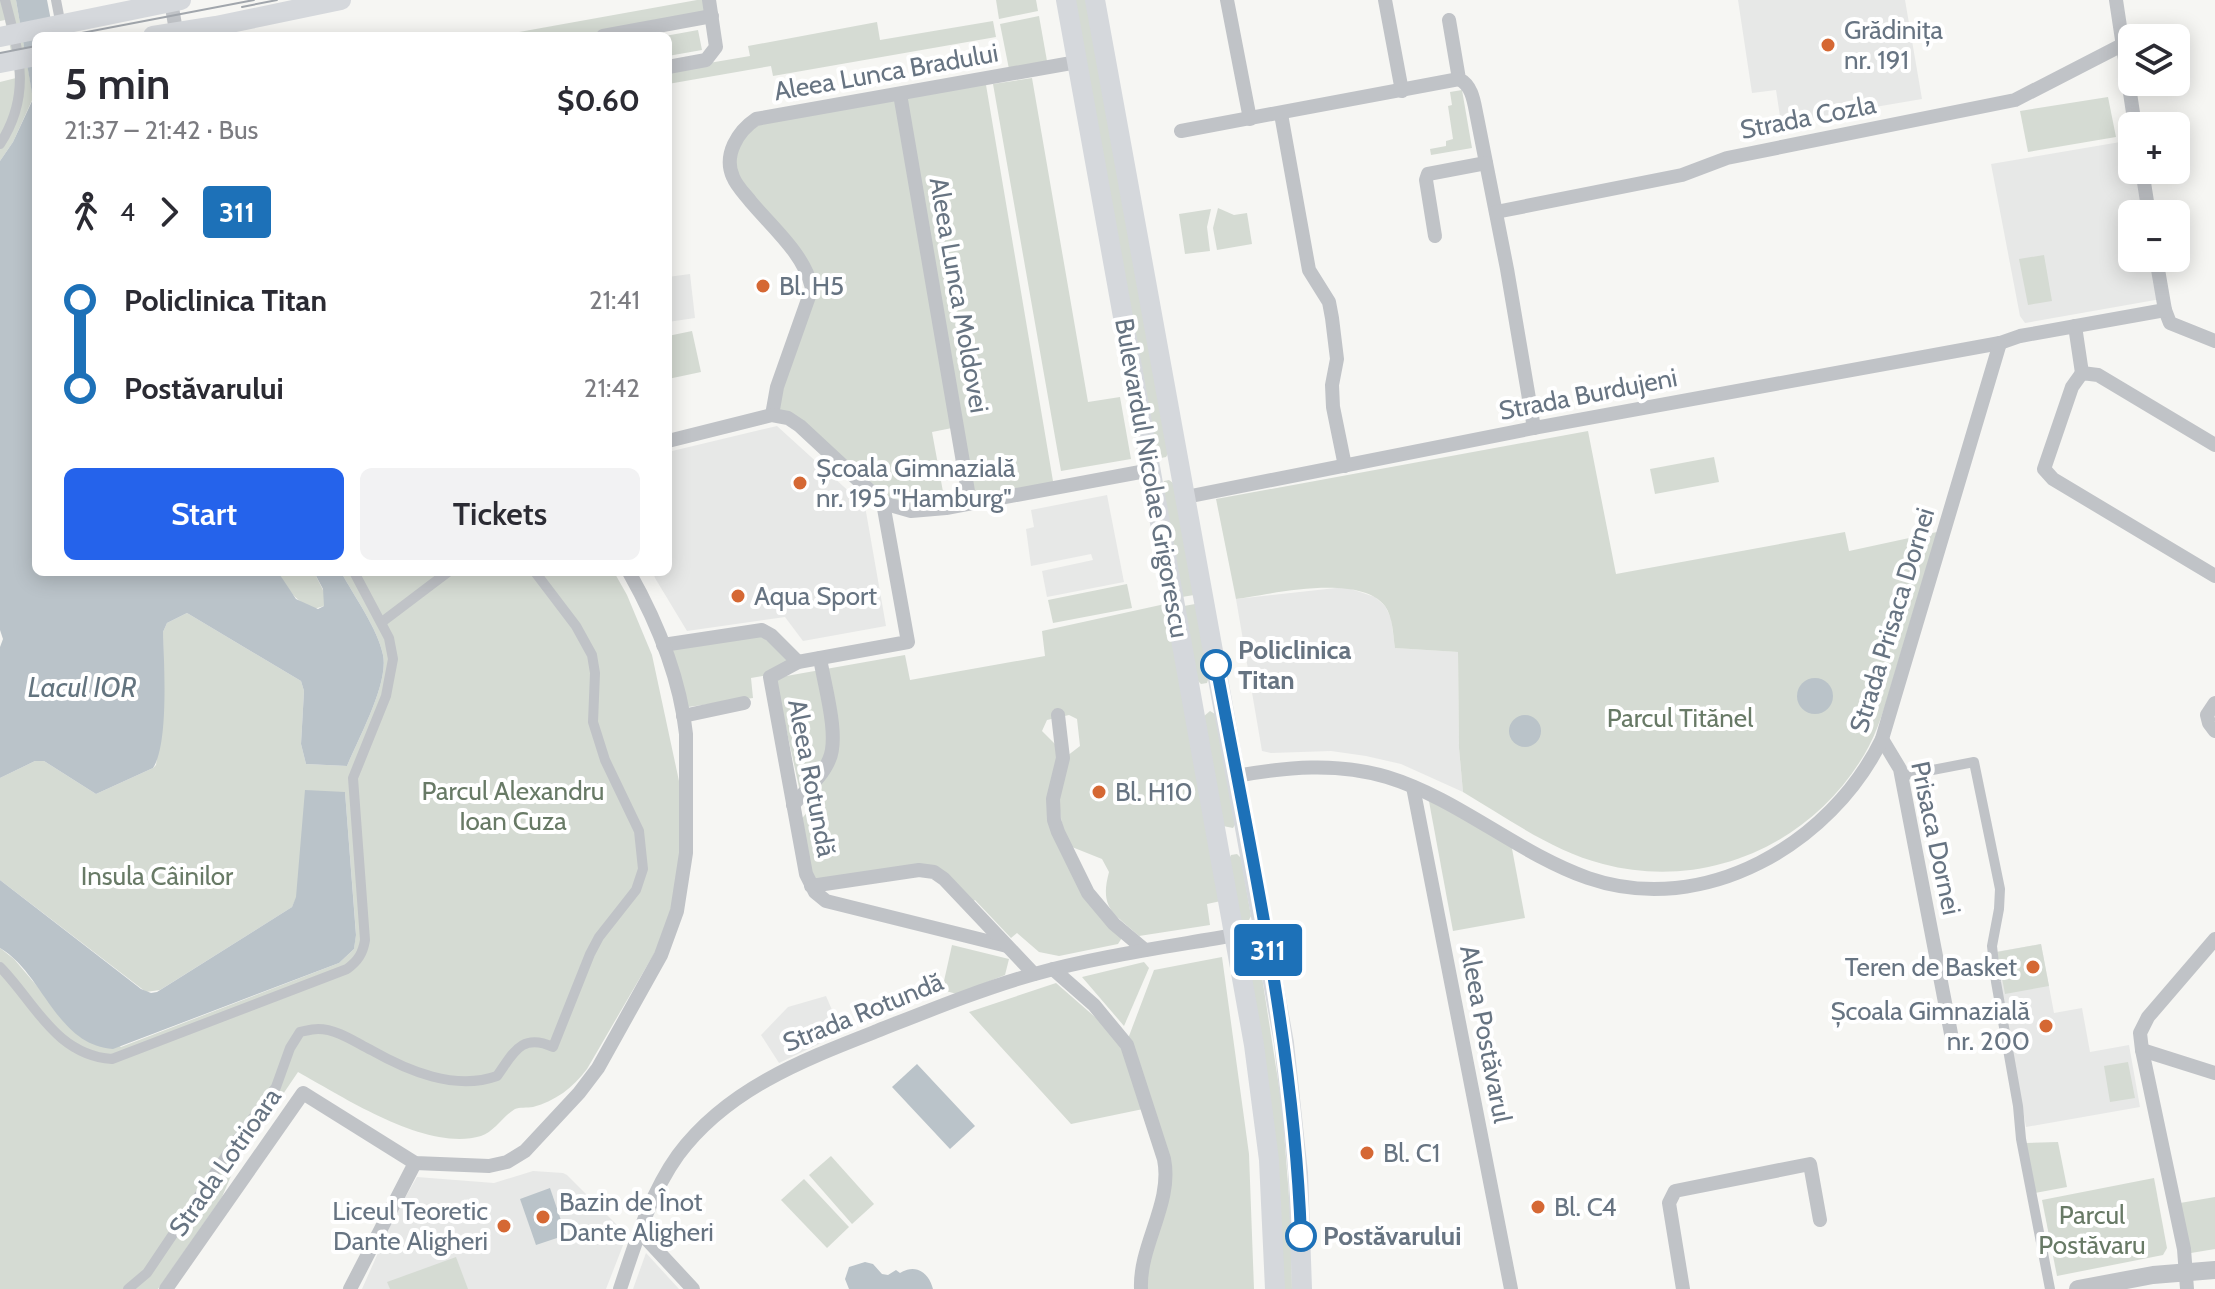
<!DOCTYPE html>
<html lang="en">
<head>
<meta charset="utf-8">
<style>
  :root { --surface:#fff; --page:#f2f2f3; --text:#2b2b33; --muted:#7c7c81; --accent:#2563eb }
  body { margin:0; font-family:Cabin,sans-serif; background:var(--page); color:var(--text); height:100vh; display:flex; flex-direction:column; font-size:30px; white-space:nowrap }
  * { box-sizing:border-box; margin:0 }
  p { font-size:26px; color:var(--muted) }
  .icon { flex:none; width:44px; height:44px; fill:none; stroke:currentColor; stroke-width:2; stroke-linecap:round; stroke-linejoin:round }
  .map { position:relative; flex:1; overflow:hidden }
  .drawer { position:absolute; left:32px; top:32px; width:640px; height:544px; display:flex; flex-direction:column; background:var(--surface); border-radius:12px; box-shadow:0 4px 20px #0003 }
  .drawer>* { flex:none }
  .badge { padding:0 16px; border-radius:6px; font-size:28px; line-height:52px }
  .controls { position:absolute; left:2118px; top:24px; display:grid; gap:16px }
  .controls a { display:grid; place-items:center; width:72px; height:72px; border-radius:12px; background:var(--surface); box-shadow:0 4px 20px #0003; font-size:40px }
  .map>.badge { position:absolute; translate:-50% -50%; box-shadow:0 0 0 4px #fff }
  .legs { display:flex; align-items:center; gap:12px; height:88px; padding:0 32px; font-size:26px }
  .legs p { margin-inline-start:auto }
  .head { display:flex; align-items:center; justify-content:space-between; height:136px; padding:0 32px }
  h1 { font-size:44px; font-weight:600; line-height:60px }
  .button { display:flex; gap:16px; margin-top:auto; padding:16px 32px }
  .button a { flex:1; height:92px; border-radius:12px; background:var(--accent); color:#fff; font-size:32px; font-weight:600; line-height:92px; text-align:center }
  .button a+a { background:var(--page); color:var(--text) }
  ul { padding:0 32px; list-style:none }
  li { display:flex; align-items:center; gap:28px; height:88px; font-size:30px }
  li i { display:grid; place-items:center; width:12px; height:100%; margin:0 10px; background:currentColor }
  li i::after { content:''; width:20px; height:20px; margin:-10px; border:6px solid; border-radius:50%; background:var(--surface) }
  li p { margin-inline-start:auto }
  li:first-child i { background:linear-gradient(#0000 50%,currentColor 0) }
  li:last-child i { background:linear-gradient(currentColor 50%,#0000 0) }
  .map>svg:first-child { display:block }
</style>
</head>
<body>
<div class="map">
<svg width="2215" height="1289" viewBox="0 0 2215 1289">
  <rect width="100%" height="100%" fill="#f6f6f3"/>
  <g fill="#e7e8e7">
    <polygon points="1738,0 1905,0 1922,99 1781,123 1776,90 1752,93"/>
    <polygon points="2132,140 2132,170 2140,170 2147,214 2132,214 2132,258 2154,258 2161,299 2025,323 2020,316 1991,164"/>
    <polygon points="690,274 695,318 668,322 668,277"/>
    <polygon points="777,426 865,506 886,626 803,641 785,617 687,631 655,578 653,572 668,572 668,452"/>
    <polygon points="1107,495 1124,582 1047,597 1042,571 1093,560 1091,554 1031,566 1026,529 1034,527 1031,510"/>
    <polygon points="1345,587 1375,597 1385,606 1391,618 1395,648 1458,652 1459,748 1463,792 1401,764 1366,756 1331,751 1271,753 1262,751 1236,599"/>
    <polygon points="2041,944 2054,1013 2082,1008 2090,1052 2129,1045 2140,1107 2026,1127 1995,952"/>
    <polygon points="826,996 842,1033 779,1063 761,1035 788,1007"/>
    <polygon points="533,1171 563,1173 567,1175 627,1235 606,1289 362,1289 394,1217 417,1177 494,1183"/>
    <polygon points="646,1253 679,1289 633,1289"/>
  </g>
  <g fill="#d5dbd3">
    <polygon points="0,0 16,0 33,98 13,142 0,161 0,82 16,78 5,20 0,21"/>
    <polygon points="697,0 706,0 708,14 588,36 497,36"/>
    <polygon points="996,0 1036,0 1038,11 999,19"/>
    <polygon points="1073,0 1086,0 1169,452 1166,457 1161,458 1155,454"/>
    <polygon points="1039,16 1047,61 1009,69 1000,24"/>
    <polygon points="993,21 996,37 773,76 771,66 668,84 668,70 750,56 748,46 877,22 880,40"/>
    <polygon points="698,30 702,50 668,56 668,36 665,36"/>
    <polygon points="1032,78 1088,402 1120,397 1131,459 1061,471 993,84"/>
    <polygon points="985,79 1054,487 970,503 957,427 932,432 946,508 898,508 800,426 772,415 810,281 737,186 730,158 745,126"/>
    <polygon points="1462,90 1472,148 1431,155 1430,149 1446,146 1446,141 1453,139 1448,106 1452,105 1450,92"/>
    <polygon points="2108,97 2116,137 2028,152 2020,111"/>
    <polygon points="1218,208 1234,215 1247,213 1252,244 1217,250 1213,228"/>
    <polygon points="1211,209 1207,227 1210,251 1185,254 1179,214"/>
    <polygon points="2044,255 2052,301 2028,305 2019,259"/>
    <polygon points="692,331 701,372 668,379 668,336"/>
    <path d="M 1588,431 L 1616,574 L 1845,532 L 1849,551 L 1937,532 C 1924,577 1910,621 1897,666 C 1889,692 1882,721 1869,746 C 1818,842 1708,892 1603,864 C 1552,851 1507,818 1463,792 L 1459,748 L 1458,652 L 1395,648 C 1393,635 1393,617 1385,606 C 1359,573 1272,594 1236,599 L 1216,499 Z"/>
    <polygon points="1714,457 1719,482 1655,494 1650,469"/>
    <polygon points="1169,480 1173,483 1194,595 1182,597 1161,487 1164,481"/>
    <path d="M 278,572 L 314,572 L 324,592 L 324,606 L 314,609 C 295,601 288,590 278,572 Z"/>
    <path d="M 341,572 L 614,572 L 627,595 L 652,655 L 679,781 L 682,869 L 662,940 L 587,1069 C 573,1088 555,1101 533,1107 C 527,1108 519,1107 515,1109 C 503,1116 494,1132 481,1136 C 427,1152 345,1098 298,1072 L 237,1162 L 222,1197 L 158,1289 L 0,1289 L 0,948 L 14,959 L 42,992 L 121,1047 L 339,963 L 354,949 L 356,934 L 345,792 L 292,907 L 160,990 L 146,992 L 0,880 L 0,778 L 35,761 L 44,761 L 96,794 L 153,768 L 156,765 L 164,706 L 163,632 L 167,623 L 187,613 L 301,681 L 304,691 L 301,744 L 306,764 L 347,766 C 358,739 389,683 383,655 C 378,629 354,596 341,572 Z"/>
    <polygon points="1127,584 1132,608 1053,623 1048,600"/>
    <path d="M 1165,604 L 1221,901 L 1207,904 L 1210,925 L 1139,936 C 1114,913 1099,909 1109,872 L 1102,859 L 1072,847 C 1053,814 1060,791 1067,756 L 1080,746 L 1077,719 L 1069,715 L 1047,720 L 1042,731 L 1062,751 C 1063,769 1054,783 1053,800 C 1051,844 1092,906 1125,933 L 1118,944 L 1059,956 L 1039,952 L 1017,933 L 1011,938 L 975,900 L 969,905 L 944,879 L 927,870 L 811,886 L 806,874 L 796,825 L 819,799 L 815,780 L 801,796 L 775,678 L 905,655 L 910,680 L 1045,656 L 1042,631 Z"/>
    <polygon points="1195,604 1209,677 1207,683 1201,684 1196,679 1184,606"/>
    <polygon points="752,630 798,662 773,674 751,678 753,698 681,708 663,645"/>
    <polygon points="1210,711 1215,714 1236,823 1233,828 1223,826 1203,717"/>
    <polygon points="1428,796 1510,838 1525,918 1453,931"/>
    <polygon points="1237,854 1241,858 1251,916 1248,922 1242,922 1239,918 1229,859 1231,855"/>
    <polygon points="2041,944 2049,986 2005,994 1997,952"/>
    <polygon points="952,945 1009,959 1005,975 957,994 942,990"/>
    <polygon points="1255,948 1258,951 1282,1106 1291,1223 1292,1289 1279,1289 1246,953 1249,949"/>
    <polygon points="1222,957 1249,1154 1254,1289 1141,1289 1165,1175 1148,1108 1071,1124 969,1012 1056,983 1126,1044 1154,970"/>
    <polygon points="1144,962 1149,968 1124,1026 1082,977"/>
    <polygon points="2128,1062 2135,1098 2110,1102 2104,1066"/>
    <polygon points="2058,1142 2067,1187 2035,1193 2026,1143"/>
    <polygon points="831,1156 874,1204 852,1224 809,1175"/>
    <polygon points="2154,1178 2167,1248 2163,1255 2057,1276 2042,1200"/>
    <polygon points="804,1179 849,1227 827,1248 781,1200"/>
    <polygon points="2215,1197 2215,1249 2191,1253 2180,1203"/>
    <polygon points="456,1257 468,1289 390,1289 387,1282"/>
  </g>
  <g fill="#bac3c9">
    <path d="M 16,0 L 47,0 L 54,36 L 36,36 L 36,572 L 278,572 L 296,599 L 318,609 L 324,606 L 323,589 L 314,572 L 341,572 C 354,596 378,629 383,655 C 389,683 358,739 347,766 L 306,764 L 301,744 L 304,691 L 301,681 L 187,613 L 167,623 L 163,632 C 164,663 169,744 153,768 L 96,794 L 44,761 L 35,761 L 0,778 L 0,647 L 3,639 L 0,630 L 0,161 L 13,142 L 33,99 Z"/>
    <circle cx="1815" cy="696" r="18"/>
    <circle cx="1525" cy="731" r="16"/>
    <path d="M 305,790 L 345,792 L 356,935 L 354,949 L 339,963 L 113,1049 C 56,1045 43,973 0,948 L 0,880 L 141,989 L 151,993 L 157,992 L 292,907 L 296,897 Z"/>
    <polygon points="917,1064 975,1126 950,1149 892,1087"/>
    <polygon points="550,1188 566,1235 536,1245 520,1199"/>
    <path d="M 865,1262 L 873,1264 L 882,1274 L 888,1275 L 896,1270 L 900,1273 C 916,1263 929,1273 933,1289 L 849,1289 L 845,1279 L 849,1267 Z"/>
  </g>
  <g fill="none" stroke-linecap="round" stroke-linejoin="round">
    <g stroke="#c0c3c7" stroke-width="10">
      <polyline points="56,0 63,36"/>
      <path d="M 0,144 C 32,95 19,53 5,0"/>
      <polyline points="382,622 448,572"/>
      <polyline points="1901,776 1974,762 2000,889 1999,909 1992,946 1996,982 2018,1106 2021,1139 2050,1289"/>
      <path d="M 0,967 C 34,1001 55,1055 112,1059 L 347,969 C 358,961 363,953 365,940 L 353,778 L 386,696 L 393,659 L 389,638 L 354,572"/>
      <path d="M 128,1289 L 147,1273 L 235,1142 L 276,1087 L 290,1048 L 300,1032 C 305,1031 312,1029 318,1029 C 337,1029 355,1042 371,1050 C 408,1071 455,1091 497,1076 C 513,1054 521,1032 553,1047 L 590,954 L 599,937 L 636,890 L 643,869 L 639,831 L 605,760 L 593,722 L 595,673 L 592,655 L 576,626 L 535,572"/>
    </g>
    <g stroke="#c0c3c7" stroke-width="14">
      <polyline points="1227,0 1250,119"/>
      <polyline points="1385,0 1402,91"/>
      <polyline points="2116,0 2135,126"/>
      <polyline points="171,2 177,36"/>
      <path d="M 1449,20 L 1459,79 C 1473,86 1474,103 1477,117 L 1507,269 L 1534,428"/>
      <polyline points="603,36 712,16"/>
      <polyline points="668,67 706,60 716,47 709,0"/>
      <polyline points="900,94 970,503"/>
      <polyline points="1281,114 1309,270 1329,302 1332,318 1337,359 1332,385 1333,407 1345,466"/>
      <polyline points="1181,131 1459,79"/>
      <polyline points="2142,170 2149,214"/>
      <polyline points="1496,212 1682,175 1727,158 2015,100 2122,45"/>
      <polyline points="1435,236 1426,180 1428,174 1486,163"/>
      <polyline points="2156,258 2165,310 2170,323 2215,341"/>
      <polyline points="2075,326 2082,373"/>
      <path d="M 772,415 L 777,387 L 812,288 C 804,254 773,228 751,202 C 745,194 737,187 733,177 C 723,155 738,131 756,119 L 1077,62"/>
      <polyline points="668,441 772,415 788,418 800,426 883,503 911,511 946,508 1151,470"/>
      <polyline points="2215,445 2098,375 2082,373 2072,387 2044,469 2053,479 2215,576"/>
      <polyline points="1186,497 1534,428 2000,343 2020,336 2165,310"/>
      <polyline points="883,503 908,642 798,662 770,677 806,874 815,892 826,901 1007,946"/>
      <polyline points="663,645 762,630 771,635 798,662"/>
      <polyline points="2215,703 2207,715 2209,723 2215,731"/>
      <polyline points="1058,715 1063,758 1053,799 1054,820 1058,832 1088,893 1114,924 1145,950"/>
      <polyline points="683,716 744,703"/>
      <polyline points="1882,739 1900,769 1953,1044"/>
      <path d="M 1236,776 C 1287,767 1336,762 1387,777 C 1459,799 1517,853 1588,878 C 1704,918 1831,844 1882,739 L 2000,343"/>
      <polyline points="1413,787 1511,1289"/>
      <path d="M 793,805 C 805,791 822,777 829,760 C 840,737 824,684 820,658"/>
      <polyline points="811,886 919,870 934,872 944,879 1034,974"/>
      <path d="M 1053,969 L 1094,1005 L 1127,1045 L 1164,1159 C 1173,1203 1139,1245 1141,1289"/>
      <polyline points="2142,1050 2215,1073"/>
      <polyline points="640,1232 693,1289"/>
      <path d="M 166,1289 L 303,1093 L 415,1163 L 489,1166 L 507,1162 L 525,1151 L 579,1093 L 598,1068 L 661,955 L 677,911 L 686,853 L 686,734 C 680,678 656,620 629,572"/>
      <polyline points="350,1289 415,1163"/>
      <path d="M 620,1289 C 635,1244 650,1194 678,1155 C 727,1089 803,1060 877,1031 C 928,1011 979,990 1031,975 C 1098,956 1167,947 1235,935"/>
      <polyline points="1683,1289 1669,1203 1675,1191 1810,1164 1820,1220"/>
      <polyline points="2187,1289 2184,1249 2142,1050 2140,1033 2148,1017 2215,939"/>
    </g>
    <polyline stroke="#c0c3c7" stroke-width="18" points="2078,1289 2153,1275 2215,1270"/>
    <g stroke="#d5d8dc" stroke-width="20">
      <polyline points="1066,0 1254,1045 1269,1160 1275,1289"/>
      <polyline points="1095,0 1284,1043 1298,1173 1302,1289"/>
      <polyline points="153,36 216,26 341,0"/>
      <polyline points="0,37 181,0"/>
      <polyline points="0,63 36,56"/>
    </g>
    <g stroke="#a1a6ac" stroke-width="2">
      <polyline points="242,7 277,0"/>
      <polyline points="66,36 254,0"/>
      <polyline points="0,53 36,46"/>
    </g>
  </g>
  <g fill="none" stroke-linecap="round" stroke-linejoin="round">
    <defs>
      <path id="line-1" d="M 1216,665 C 1251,854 1294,1044 1301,1236"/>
    </defs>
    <use href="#line-1" stroke="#fff" stroke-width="18"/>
    <use href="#line-1" stroke="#1d71b8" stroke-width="12"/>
  </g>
  <g fill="#d56834" stroke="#fff" stroke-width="3">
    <circle cx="1828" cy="45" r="8"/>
    <circle cx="763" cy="286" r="8"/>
    <circle cx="800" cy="483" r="8"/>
    <circle cx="738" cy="596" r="8"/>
    <circle cx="1099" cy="792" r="8"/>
    <circle cx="2033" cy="967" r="8"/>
    <circle cx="2046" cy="1026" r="8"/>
    <circle cx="1367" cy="1153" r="8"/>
    <circle cx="1538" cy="1207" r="8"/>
    <circle cx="543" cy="1217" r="8"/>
    <circle cx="504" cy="1226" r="8"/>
  </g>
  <g fill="#fff" stroke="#1d71b8" stroke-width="4">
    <circle cx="1216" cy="665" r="14"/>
    <circle cx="1301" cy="1236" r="14"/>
  </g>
  <g text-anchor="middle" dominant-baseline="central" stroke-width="8" stroke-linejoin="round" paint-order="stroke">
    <g font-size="26" fill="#677482" stroke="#fff" text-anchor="start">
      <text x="1844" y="30">Grădinița<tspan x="1844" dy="30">nr. 191</tspan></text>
      <text x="779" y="286">Bl. H5</text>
      <text x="816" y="468">Școala Gimnazială<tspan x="816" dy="30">nr. 195 "Hamburg"</tspan></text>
      <text x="754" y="596">Aqua Sport</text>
      <text x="1115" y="792">Bl. H10</text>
      <text x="2017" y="967" text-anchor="end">Teren de Basket</text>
      <text x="2030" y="1011" text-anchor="end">Școala Gimnazială<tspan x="2030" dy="30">nr. 200</tspan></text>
      <text x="1383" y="1153">Bl. C1</text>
      <text x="559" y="1202">Bazin de Înot<tspan x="559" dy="30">Dante Aligheri</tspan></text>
      <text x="1554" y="1207">Bl. C4</text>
      <text x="488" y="1211" text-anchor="end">Liceul Teoretic<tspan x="488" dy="30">Dante Aligheri</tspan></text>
    </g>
    <g font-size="26" fill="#677482" stroke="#fff">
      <text transform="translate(886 72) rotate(-10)">Aleea Lunca Bradului</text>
      <text transform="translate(1808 117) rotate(-11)">Strada Cozla</text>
      <text transform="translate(959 295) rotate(80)">Aleea Lunca Moldovei</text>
      <text transform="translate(1588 394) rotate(-11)">Strada Burdujeni</text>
      <text transform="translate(1152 478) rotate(80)">Bulevardul Nicolae Grigorescu</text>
      <text transform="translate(1892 620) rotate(-73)">Strada Prisaca Dornei</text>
      <text transform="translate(812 778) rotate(79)">Aleea Rotundă</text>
      <text transform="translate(1936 838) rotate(78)">Prisaca Dornei</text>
      <text transform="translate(863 1012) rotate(-22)">Strada Rotundă</text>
      <text transform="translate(1486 1034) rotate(79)">Aleea Postăvarul</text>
      <text transform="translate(225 1162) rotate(-55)">Strada Lotrioara</text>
    </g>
    <g font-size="26" font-weight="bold" fill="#677482" stroke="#fff" text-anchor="start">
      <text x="1238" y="650">Policlinica<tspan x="1238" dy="30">Titan</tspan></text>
      <text x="1323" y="1236">Postăvarului</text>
    </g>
    <g font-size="26" fill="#687a66" stroke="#fff">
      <text x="1680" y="718">Parcul Titănel</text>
      <text x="513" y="791">Parcul Alexandru<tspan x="513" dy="30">Ioan Cuza</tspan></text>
      <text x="157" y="876">Insula Câinilor</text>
      <text x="2092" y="1215">Parcul<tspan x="2092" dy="30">Postăvaru</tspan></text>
    </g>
    <g font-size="28" font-style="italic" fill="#63747f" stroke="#fff">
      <text x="82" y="687">Lacul IOR</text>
    </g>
  </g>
</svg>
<div class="controls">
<a><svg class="icon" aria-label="layers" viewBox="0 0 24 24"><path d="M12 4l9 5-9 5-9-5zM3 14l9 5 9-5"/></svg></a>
<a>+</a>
<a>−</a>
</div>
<b class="badge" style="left:1268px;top:950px;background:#1d71b8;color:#fff">311</b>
<section class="drawer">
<div class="head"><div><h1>5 min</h1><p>21:37 – 21:42 · Bus</p></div><b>$0.60</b></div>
<div class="legs"><svg class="icon" aria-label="walk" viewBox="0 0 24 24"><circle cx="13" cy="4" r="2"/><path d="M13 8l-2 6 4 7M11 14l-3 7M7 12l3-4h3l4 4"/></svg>4<svg class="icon" aria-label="forward" viewBox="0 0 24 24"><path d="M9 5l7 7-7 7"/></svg><b class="badge" style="background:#1d71b8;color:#fff">311</b></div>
<ul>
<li><i style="color:#1d71b8"></i><b>Policlinica Titan</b><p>21:41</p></li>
<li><i style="color:#1d71b8"></i><b>Postăvarului</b><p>21:42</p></li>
</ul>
<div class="button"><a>Start</a><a>Tickets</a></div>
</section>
</div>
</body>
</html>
